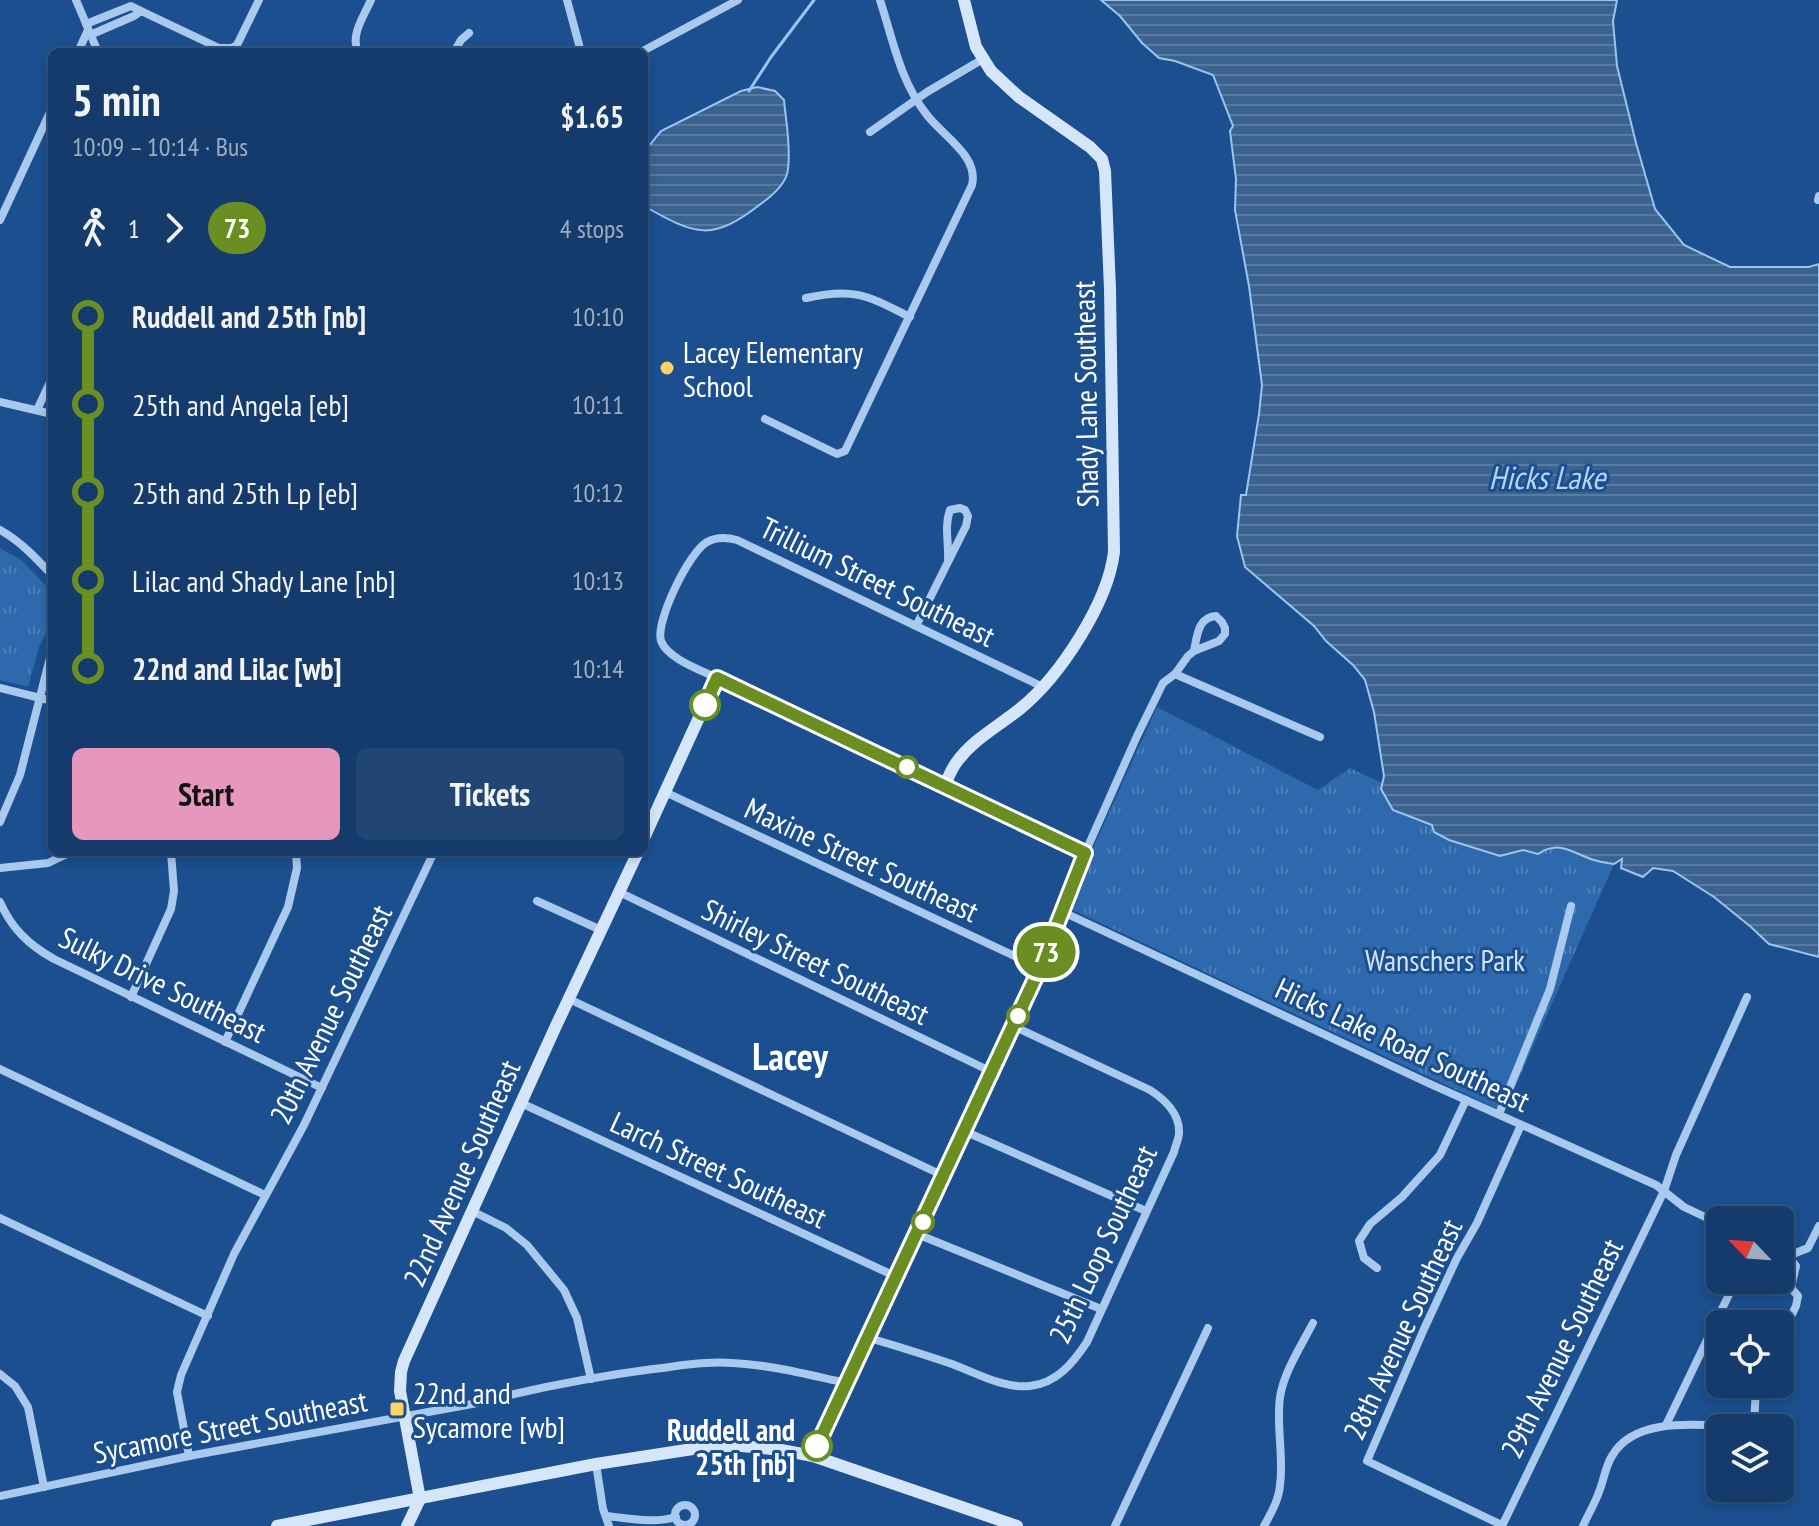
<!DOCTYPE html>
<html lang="en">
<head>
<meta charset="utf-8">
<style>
  :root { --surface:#143b6b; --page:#214673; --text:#f1f3f6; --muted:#9dadc1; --line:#33557e; --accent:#e797bd }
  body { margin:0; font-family:"PT Sans Narrow",sans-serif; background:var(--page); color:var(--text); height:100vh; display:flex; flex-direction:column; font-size:30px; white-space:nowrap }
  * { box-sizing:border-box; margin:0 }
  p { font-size:26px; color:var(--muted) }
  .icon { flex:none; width:44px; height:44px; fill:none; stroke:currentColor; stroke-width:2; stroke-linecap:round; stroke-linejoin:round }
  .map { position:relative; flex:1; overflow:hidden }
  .drawer { position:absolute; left:48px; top:48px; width:600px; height:808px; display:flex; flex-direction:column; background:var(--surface); border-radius:12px; box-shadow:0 4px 12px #0003,0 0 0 2px var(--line) }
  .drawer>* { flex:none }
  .badge { padding:0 16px; border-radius:26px; font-size:28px; line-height:52px }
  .needle { width:52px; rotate:295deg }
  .buttons { position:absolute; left:1706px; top:1206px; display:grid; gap:16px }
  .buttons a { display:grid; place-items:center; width:88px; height:88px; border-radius:12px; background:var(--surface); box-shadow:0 4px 12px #0003,0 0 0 2px var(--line); font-size:40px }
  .map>.badge { position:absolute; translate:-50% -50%; box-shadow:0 0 0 4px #fff }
  .legs { display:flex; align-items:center; gap:12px; height:88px; padding:0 24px; font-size:26px }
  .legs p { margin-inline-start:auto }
  .overview { display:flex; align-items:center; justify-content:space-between; height:136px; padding:0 24px }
  h1 { font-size:44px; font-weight:700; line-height:60px }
  .primary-button { display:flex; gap:16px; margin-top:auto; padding:16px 24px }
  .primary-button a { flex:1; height:92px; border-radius:12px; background:var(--accent); color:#111; font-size:32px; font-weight:700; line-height:92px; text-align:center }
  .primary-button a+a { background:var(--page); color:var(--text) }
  ul { padding:0 24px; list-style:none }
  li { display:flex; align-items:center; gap:28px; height:88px; font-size:30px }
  li i { display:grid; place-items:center; width:12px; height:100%; margin:0 10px; background:currentColor }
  li i::after { content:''; width:20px; height:20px; margin:-10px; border:6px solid; border-radius:50%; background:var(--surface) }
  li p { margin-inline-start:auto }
  li:first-child i { background:linear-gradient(#0000 50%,currentColor 0) }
  li:last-child i { background:linear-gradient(currentColor 50%,#0000 0) }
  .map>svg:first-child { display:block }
</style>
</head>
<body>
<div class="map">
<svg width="1819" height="1526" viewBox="0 0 1819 1526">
  <defs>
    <pattern id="park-tufts" width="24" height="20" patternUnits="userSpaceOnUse" patternTransform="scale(2)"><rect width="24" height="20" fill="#2e69ad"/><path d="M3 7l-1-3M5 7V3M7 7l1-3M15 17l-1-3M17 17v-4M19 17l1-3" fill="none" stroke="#4d80b9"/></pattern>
    <pattern id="water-rules" width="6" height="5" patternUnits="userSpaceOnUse" patternTransform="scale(2)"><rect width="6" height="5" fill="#3c6290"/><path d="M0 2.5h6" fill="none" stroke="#597aa1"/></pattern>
  </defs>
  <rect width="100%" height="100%" fill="#1b4f8f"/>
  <g fill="url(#park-tufts)">
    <polygon points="0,548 21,560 52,592 52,621 39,647 28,687 0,680"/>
    <path d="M 1157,707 L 1318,790 L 1350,768 L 1382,783 L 1381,789 L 1393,810 L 1432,825 L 1500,856 L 1523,850 L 1538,854 C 1560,839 1574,853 1594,860 C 1600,862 1608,863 1614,864 L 1504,1112 L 1066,907 Z"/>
  </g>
  <g fill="url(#water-rules)" stroke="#9cc4f0" stroke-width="2">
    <path d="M 1101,0 L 1617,0 L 1613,21 L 1617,66 L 1636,143 L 1655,209 L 1684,245 L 1730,267 L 1809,267 L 1819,264 L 1819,957 L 1769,944 L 1751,927 L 1714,897 L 1673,871 L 1653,868 L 1643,877 L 1621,868 L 1622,859 L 1614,864 C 1608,863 1600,862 1594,860 C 1574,854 1560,839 1538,854 L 1523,850 L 1500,856 L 1449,840 L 1434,832 L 1432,825 L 1393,810 L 1381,789 L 1384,776 L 1374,712 L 1365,680 L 1353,665 L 1326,641 L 1314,626 L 1245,567 L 1237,536 L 1241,495 L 1246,495 L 1259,414 L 1262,385 L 1249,286 L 1235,210 L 1236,179 L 1230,131 L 1233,126 L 1213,75 L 1175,61 L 1159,58 L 1142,43 L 1120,16 Z"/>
    <path d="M 757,87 L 775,91 L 784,100 C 786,122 791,147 788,169 C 787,182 773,195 762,203 C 712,242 697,236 644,206 L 644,152 L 661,131 L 741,91 Z"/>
  </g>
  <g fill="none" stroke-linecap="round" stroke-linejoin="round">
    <polyline stroke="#9cc4f0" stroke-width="3" points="749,91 771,57 814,0"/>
    <g stroke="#a9c9ee" stroke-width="8">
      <polyline points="76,0 98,52"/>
      <polyline points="567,0 581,52"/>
      <polyline points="141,11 219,48 232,48 237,45 259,0"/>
      <polyline points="86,24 131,6 141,11 134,16 90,35"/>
      <polyline points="78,52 88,30"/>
      <path d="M 358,52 C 350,35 364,16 371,0"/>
      <polyline points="454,52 461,40 469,33"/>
      <polyline points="641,52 738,0"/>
      <polyline points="870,132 927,92 983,59"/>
      <polyline points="1818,200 1819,196"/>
      <polyline points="0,220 52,108"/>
      <path d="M 806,298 C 855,287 868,296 910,317"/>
      <polyline points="0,402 52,414"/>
      <polyline points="37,410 52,378"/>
      <path d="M 765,419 L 837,454 L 845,451 L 972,185 C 979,156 943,136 927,115 C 900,81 893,40 880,0"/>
      <path d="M 0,530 C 20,541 36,558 52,575"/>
      <path d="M 916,626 L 966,526 L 968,516 L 965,510 L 960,508 L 950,510 C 944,526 949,544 948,560"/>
      <polyline points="1175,674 1320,737"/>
      <path d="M 717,678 C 701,670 668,659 661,641 C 655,622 689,552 707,542 C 716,537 726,537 737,540 L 1043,687"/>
      <polyline points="0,688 52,701"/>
      <polyline points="665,792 1040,968"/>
      <polyline points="0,822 20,775 52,650"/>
      <path d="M 1085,853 L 1137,736 L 1163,683 L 1175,674 L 1188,656 L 1194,651 L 1219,641 L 1225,634 L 1225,628 L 1222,622 L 1216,616 C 1198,617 1197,636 1194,651"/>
      <polyline points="0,868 48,863 69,853"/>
      <polyline points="619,892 992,1072"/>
      <polyline points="537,901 601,930"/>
      <path d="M 0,902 C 12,929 29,945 54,959 L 322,1088"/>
      <polyline points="1063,912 1428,1083 1656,1185 1684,1207 1720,1224"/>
      <polyline points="131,997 171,909 174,891 171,852"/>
      <polyline points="569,999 944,1176"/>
      <polyline points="225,1042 288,907 297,868 296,852"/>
      <polyline points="0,1069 265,1195"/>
      <polyline points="521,1103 897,1277"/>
      <polyline points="1499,1114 1550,989 1571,906"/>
      <polyline points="964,1131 1146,1211"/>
      <polyline points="472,1211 506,1228 527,1245 564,1290 577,1318 591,1379"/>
      <polyline points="0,1218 208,1316"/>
      <polyline points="917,1234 1101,1309"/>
      <polyline points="1780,1252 1788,1256 1796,1266 1791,1288"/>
      <polyline points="1788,1256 1808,1248 1819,1226"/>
      <polyline points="1377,1268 1364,1258 1359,1241 1370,1224 1402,1197 1440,1155 1466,1100"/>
      <polyline points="1773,1280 1791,1288 1798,1296 1796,1306 1780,1339"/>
      <path d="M 869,1338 C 897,1346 925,1355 952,1364 C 976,1373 1004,1389 1030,1386 C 1057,1383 1073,1363 1087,1342 L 1174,1152 C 1175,1146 1179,1139 1179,1133 C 1180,1114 1164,1099 1150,1090 L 1013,1026"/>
      <polyline points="0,1374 15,1386 28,1407 44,1487"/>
      <polyline points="1666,1425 1736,1280"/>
      <polyline points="189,1456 177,1392 181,1375 234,1254 304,1125 434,852"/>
      <polyline points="596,1464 603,1509 609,1526"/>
      <path d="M 0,1496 L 189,1456 L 472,1404 C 531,1389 592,1377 653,1369 C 679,1366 706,1361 733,1363 C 772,1365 809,1375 847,1383"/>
      <circle cx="685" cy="1515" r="10"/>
      <path d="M 606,1516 C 628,1518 654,1524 676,1517"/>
      <polyline points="1502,1525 1367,1461 1424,1329 1457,1258 1477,1223 1521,1125"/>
      <polyline points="1115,1526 1208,1328"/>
      <path d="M 1264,1526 C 1271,1513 1279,1500 1280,1485 C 1284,1457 1276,1426 1280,1397 C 1284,1372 1301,1346 1313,1323"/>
      <polyline points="1502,1526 1664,1191 1676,1155 1747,997"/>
      <path d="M 1583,1526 C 1588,1515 1595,1503 1599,1492 C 1604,1480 1605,1467 1612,1456 C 1636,1414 1705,1426 1747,1427 L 1751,1426 C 1758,1416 1752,1398 1759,1384"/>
    </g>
    <g stroke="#d6e6fa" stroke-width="12">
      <path d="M 945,785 C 948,778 951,770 956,763 C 973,739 999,726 1021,708 C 1060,676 1108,603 1114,552 L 1110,289 L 1105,171 L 1102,159 L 1090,147 L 1019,97 L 991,71 L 976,47 L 964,0"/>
      <polyline points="644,838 717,678 1085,853 1040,968 813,1456"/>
      <polyline points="277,1526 596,1464 712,1446 742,1446 781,1450 813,1456 1017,1526"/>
      <polyline points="407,1526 420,1499 400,1391 401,1372 404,1361 555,1028 638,852"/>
    </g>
  </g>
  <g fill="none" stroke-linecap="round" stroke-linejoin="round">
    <defs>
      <polyline id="line-1" points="705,705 717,678 1085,853 1040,968 817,1446"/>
    </defs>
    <use href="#line-1" stroke="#fff" stroke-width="18"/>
    <use href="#line-1" stroke="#6b8e23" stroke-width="12"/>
  </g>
  <g fill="#ffd166" stroke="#1b4f8f" stroke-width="3">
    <circle cx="667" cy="368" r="8"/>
    <rect x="389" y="1401" width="16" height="16" rx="4"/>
  </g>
  <g fill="#fff" stroke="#6b8e23" stroke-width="4">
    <circle cx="705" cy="705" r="14"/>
    <circle cx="907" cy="767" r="10"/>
    <circle cx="1018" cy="1016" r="10"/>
    <circle cx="923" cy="1222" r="10"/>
    <circle cx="817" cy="1446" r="14"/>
  </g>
  <g text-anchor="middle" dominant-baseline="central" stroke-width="6" stroke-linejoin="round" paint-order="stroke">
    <g font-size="30" fill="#fff" stroke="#1b4f8f" text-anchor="start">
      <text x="683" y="351">Lacey Elementary<tspan x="683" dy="34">School</tspan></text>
      <text x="413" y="1392">22nd and<tspan x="413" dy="34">Sycamore [wb]</tspan></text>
    </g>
    <g font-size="30" fill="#fff" stroke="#1b4f8f">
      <text transform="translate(1085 394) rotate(-91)">Shady Lane Southeast</text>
      <text transform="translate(878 581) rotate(26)">Trillium Street Southeast</text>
      <text transform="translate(862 859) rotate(25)">Maxine Street Southeast</text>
      <text transform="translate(816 961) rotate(26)">Shirley Street Southeast</text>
      <text transform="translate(163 984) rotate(26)">Sulky Drive Southeast</text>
      <text transform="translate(330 1014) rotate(-64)">20th Avenue Southeast</text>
      <text transform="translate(1403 1044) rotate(25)">Hicks Lake Road Southeast</text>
      <text transform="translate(719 1169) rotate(25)">Larch Street Southeast</text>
      <text transform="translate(461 1173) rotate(-66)">22nd Avenue Southeast</text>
      <text transform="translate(1102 1244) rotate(-65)">25th Loop Southeast</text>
      <text transform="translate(1402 1329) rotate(-65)">28th Avenue Southeast</text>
      <text transform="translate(1561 1348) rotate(-64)">29th Avenue Southeast</text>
      <text transform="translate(230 1426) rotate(-11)">Sycamore Street Southeast</text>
    </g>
    <g font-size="30" fill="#cfe3fa" stroke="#1b4f8f">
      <text x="1445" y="959">Wanschers Park</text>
    </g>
    <g font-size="30" font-weight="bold" fill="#fff" stroke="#1b4f8f" text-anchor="end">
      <text x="795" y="1429">Ruddell and<tspan x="795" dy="34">25th [nb]</tspan></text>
    </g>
    <g font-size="32" font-style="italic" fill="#b5d3f5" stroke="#1b4f8f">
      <text x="1547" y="477">Hicks Lake</text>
    </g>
    <g font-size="38" font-weight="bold" fill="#fff" stroke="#1b4f8f">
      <text x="790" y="1055">Lacey</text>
    </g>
  </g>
</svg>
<div class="buttons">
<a><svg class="needle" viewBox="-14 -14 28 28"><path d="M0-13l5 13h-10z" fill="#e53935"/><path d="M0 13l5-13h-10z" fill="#9dadc1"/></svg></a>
<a><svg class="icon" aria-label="locate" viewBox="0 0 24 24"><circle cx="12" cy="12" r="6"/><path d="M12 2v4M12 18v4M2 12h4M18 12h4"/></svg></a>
<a><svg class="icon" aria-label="layers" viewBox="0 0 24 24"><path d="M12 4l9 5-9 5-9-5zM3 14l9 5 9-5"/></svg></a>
</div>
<b class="badge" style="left:1046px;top:952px;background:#6b8e23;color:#fff">73</b>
<section class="drawer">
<div class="overview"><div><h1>5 min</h1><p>10:09 – 10:14 · Bus</p></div><b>$1.65</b></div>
<div class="legs"><svg class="icon" aria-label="walk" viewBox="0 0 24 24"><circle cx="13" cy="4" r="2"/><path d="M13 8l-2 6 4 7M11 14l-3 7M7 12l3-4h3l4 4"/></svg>1<svg class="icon" aria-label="forward" viewBox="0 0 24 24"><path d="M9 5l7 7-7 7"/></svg><b class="badge" style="background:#6b8e23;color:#fff">73</b><p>4 stops</p></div>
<ul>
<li><i style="color:#6b8e23"></i><b>Ruddell and 25th [nb]</b><p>10:10</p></li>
<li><i style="color:#6b8e23"></i><span>25th and Angela [eb]</span><p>10:11</p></li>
<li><i style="color:#6b8e23"></i><span>25th and 25th Lp [eb]</span><p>10:12</p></li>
<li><i style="color:#6b8e23"></i><span>Lilac and Shady Lane [nb]</span><p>10:13</p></li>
<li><i style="color:#6b8e23"></i><b>22nd and Lilac [wb]</b><p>10:14</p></li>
</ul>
<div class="primary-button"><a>Start</a><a>Tickets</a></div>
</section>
</div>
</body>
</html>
